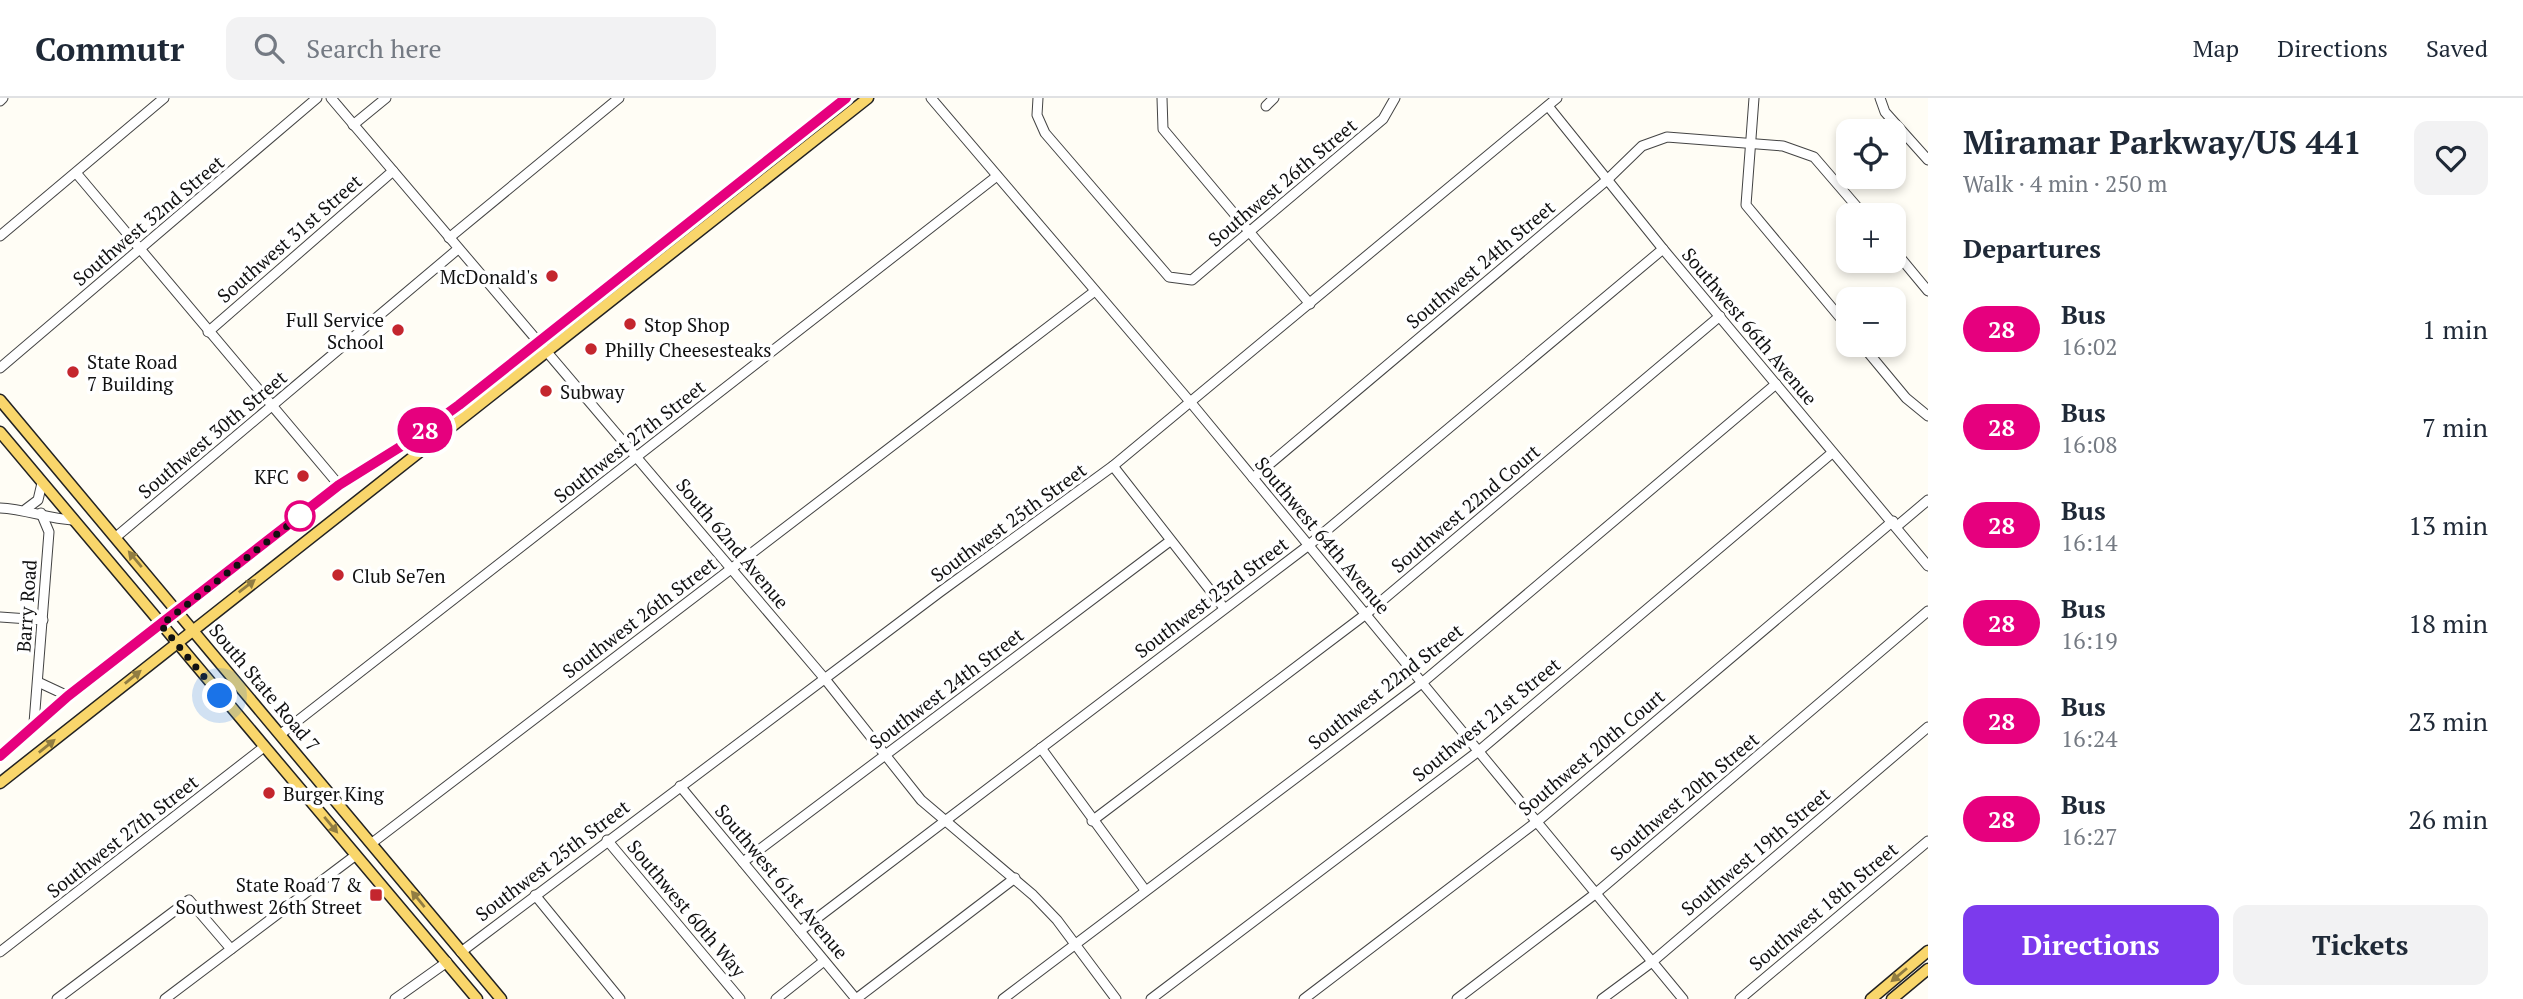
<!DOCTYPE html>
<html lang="en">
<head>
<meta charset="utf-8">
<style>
  :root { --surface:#fff; --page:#f2f2f3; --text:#1f2937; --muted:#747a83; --line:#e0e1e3; --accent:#7c3aed }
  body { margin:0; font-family:"PT Serif",serif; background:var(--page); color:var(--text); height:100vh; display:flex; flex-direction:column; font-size:26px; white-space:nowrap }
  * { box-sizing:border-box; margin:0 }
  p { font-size:23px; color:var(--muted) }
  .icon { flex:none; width:38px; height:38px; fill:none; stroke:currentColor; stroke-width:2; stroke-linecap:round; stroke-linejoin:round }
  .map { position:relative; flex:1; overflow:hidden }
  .drawer { display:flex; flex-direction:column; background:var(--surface); width:595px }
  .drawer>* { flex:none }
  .badge { padding:0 14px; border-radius:23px; font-size:24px; line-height:46px }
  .fabs { position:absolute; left:1836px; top:21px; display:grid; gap:14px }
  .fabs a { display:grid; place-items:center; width:70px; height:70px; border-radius:14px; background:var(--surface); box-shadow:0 4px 10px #0003; font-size:35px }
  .you { position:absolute; width:35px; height:35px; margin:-18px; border:5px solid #fff; border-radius:50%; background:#1a73e8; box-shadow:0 0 0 10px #1a73e833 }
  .map>.badge { position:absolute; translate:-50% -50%; box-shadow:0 0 0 4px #fff }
  h2 { padding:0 35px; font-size:26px; line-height:63px }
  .round { display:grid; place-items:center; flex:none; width:74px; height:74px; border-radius:14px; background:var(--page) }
  .overview { display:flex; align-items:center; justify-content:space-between; height:119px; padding:0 35px }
  h1 { font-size:33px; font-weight:800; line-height:52px }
  .primary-button { display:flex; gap:14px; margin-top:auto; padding:14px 35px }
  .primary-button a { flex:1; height:80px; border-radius:14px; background:var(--accent); color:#fff; font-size:28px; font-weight:800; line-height:80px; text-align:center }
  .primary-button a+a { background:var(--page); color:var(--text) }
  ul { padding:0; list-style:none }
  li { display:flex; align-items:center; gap:21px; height:98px; padding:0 35px }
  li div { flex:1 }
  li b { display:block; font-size:26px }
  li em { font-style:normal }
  li .badge { min-width:77px; font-weight:700; text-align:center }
  header { display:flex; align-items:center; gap:42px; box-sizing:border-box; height:98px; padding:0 35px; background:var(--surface); border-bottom:2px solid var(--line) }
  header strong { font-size:33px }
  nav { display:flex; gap:38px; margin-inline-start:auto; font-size:24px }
  .search { width:490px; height:63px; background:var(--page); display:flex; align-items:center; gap:18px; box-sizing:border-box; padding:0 24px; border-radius:14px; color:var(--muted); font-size:26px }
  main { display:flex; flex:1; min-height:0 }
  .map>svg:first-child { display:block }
</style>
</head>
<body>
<header>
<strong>Commutr</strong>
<div class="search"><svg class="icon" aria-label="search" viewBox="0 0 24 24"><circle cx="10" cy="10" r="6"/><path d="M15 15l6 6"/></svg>Search here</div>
<nav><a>Map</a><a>Directions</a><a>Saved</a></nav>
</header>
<main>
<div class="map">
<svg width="1928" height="901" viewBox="0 0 1928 901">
  <rect width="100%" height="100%" fill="#fffdf5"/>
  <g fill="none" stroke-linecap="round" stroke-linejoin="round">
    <defs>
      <g id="minor">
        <polyline points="331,0 825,581 921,702 1033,797 1057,822 1116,901"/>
        <polyline points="931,0 1192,306 1683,901"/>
        <polyline points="1038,0 1037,17 1045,35 1169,179 1192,182 1383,21 1395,0"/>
        <polyline points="1162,0 1163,31 1310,206"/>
        <polyline points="1754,0 1746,107 1848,229"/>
        <polyline points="1880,0 1885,14 1928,62"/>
        <polyline points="0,3 3,0"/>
        <polyline points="1266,8 1274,0"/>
        <polyline points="1548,8 1663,151 1928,468"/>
        <polyline points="353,27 386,0"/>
        <polyline points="77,76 339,387"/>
        <polyline points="0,138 164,0"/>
        <polyline points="449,140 619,0"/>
        <polyline points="1894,152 1928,193"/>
        <polyline points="208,234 393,73"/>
        <polyline points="1862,247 1906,300 1928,318"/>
        <polyline points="0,270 317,0"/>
        <polyline points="1113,368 1224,510"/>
        <polyline points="1253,380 1607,82 1642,48 1667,39 1783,48 1814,59 1864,117"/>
        <path d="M 0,410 C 25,411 49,421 72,422"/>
        <polyline points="26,411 38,402 42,385"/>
        <polyline points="1896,429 1928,402"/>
        <polyline points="116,439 458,151"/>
        <polyline points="0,519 43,522"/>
        <polyline points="38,584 68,598"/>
        <polyline points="34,625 49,434 41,415"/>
        <polyline points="282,635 997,78"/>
        <polyline points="1041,650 1145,792"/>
        <polyline points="680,688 856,901"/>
        <polyline points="1092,723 1366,516 1720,218"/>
        <polyline points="607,742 740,901"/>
        <polyline points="372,745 1095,193"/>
        <polyline points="743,764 1170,443"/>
        <polyline points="535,797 620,901"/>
        <polyline points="800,833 1309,447 1663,151"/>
        <polyline points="0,854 264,649"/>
        <polyline points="461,854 940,494 1113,368 1557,0"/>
        <polyline points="57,901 189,802 231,851"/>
        <polyline points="165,901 356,757"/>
        <polyline points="395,901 447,864"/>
        <polyline points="776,901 824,863"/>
        <polyline points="856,901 1015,780"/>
        <polyline points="1003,901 1423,584 1776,286"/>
        <polyline points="1151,901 1480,652 1832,355"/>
        <polyline points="1304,901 1539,722 1893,423"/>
        <polyline points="1457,901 1595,796 1928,513"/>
        <polyline points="1602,901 1652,864 1928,629"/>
        <polyline points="1740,901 1928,743"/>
      </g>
      <g id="major">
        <polyline points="0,302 501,901"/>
        <polyline points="0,334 477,901"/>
        <polyline points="0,658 68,598 339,387 408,344 459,307 846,0"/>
        <polyline points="0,685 868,0"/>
        <polyline points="1871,901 1928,853"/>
        <polyline points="1892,901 1928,871"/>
      </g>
    </defs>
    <use href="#minor" stroke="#444" stroke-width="11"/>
    <use href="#major" stroke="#222" stroke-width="13"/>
    <use href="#minor" stroke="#fff" stroke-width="9"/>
    <use href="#major" stroke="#f9d66b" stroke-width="10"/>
  </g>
  <defs><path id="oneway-solid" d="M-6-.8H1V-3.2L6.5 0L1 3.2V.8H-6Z" transform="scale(1.75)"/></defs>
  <g fill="#917d42">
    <use href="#oneway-solid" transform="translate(135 461) rotate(-130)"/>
    <use href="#oneway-solid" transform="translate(247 488) rotate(-38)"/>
    <use href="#oneway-solid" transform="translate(133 579) rotate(-39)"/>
    <use href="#oneway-solid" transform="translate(47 648) rotate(-39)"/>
    <use href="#oneway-solid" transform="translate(331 727) rotate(50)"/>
    <use href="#oneway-solid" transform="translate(418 801) rotate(-129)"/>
    <use href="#oneway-solid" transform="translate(1899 877) rotate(140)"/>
  </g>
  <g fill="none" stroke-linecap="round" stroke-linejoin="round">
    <defs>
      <polyline id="line" points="0,658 68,598 339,387 408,344 459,307 846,0"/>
    </defs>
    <use href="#line" stroke="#fff" stroke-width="16"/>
    <use href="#line" stroke="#e6007e" stroke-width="10"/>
    <polyline stroke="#111" stroke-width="7" stroke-dasharray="0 12.6" points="220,598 161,527 300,418"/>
  </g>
  <g fill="#c4262e" stroke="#fff" stroke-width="2.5">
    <circle cx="552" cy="178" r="7"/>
    <circle cx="630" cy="226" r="7"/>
    <circle cx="398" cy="232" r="7"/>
    <circle cx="591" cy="251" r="7"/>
    <circle cx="73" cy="274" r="7"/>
    <circle cx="546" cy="293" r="7"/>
    <circle cx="303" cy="378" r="7"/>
    <circle cx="338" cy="477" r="7"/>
    <circle cx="269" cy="695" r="7"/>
    <rect x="369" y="790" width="14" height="14" rx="3.5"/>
  </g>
  <circle fill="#fff" stroke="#e6007e" stroke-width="3.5" cx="300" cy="418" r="14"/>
  <g text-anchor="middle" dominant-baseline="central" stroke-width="7" stroke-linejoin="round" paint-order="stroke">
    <g font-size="19" fill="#111" stroke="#fff">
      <text transform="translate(1282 84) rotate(-40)">Southwest 26th Street</text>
      <text transform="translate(148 122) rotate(-40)">Southwest 32nd Street</text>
      <text transform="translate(289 140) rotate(-41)">Southwest 31st Street</text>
      <text transform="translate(1480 166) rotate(-40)">Southwest 24th Street</text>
      <text transform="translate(1750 228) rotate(50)">Southwest 66th Avenue</text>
      <text transform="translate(212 336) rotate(-40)">Southwest 30th Street</text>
      <text transform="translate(629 343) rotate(-38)">Southwest 27th Street</text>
      <text transform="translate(1465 410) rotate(-40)">Southwest 22nd Court</text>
      <text transform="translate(1008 424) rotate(-36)">Southwest 25th Street</text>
      <text transform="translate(1323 437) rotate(50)">Southwest 64th Avenue</text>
      <text transform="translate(733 445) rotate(50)">South 62nd Avenue</text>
      <text transform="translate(1211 499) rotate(-37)">Southwest 23rd Street</text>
      <text transform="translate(26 508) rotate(-86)">Barry Road</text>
      <text transform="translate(639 519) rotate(-37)">Southwest 26th Street</text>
      <text transform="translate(1385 588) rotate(-38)">Southwest 22nd Street</text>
      <text transform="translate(265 589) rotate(50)">South State Road 7</text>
      <text transform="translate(946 590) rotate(-37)">Southwest 24th Street</text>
      <text transform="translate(1486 621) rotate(-39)">Southwest 21st Street</text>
      <text transform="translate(1591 654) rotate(-40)">Southwest 20th Court</text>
      <text transform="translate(1684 698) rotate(-40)">Southwest 20th Street</text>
      <text transform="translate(122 738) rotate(-38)">Southwest 27th Street</text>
      <text transform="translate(1755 753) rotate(-40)">Southwest 19th Street</text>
      <text transform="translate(552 762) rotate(-37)">Southwest 25th Street</text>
      <text transform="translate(782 783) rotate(50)">Southwest 61st Avenue</text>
      <text transform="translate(1823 808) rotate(-40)">Southwest 18th Street</text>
      <text transform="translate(687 810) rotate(50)">Southwest 60th Way</text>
    </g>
    <g font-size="19" fill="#111" stroke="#fff" text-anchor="start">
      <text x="538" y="178" text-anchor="end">McDonald's</text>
      <text x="384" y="221" text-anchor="end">Full Service<tspan x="384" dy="22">School</tspan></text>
      <text x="644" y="226">Stop Shop</text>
      <text x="605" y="251">Philly Cheesesteaks</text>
      <text x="87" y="263">State Road<tspan x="87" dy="22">7 Building</tspan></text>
      <text x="560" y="293">Subway</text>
      <text x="289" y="378" text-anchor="end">KFC</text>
      <text x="352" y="477">Club Se7en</text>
      <text x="283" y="695">Burger King</text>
      <text x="362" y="786" text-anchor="end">State Road 7 &amp;<tspan x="362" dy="22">Southwest 26th Street</tspan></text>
    </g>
  </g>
</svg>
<div class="fabs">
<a><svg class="icon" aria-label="locate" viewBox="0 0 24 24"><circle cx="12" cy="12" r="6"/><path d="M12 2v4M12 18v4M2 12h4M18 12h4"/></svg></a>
<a>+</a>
<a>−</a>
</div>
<div class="you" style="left:220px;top:598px"></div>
<b class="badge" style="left:425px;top:332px;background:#e6007e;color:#fff">28</b>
</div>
<section class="drawer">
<div class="overview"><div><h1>Miramar Parkway/US 441</h1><p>Walk · 4 min · 250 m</p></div><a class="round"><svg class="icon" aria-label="heart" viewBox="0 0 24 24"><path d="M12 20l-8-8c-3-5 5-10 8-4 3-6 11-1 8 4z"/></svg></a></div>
<h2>Departures</h2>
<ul>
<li><span class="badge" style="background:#e6007e;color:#fff">28</span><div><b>Bus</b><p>16:02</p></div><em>1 min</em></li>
<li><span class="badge" style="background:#e6007e;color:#fff">28</span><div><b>Bus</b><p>16:08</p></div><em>7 min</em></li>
<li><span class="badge" style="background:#e6007e;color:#fff">28</span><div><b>Bus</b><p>16:14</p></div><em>13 min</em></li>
<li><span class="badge" style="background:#e6007e;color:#fff">28</span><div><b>Bus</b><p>16:19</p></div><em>18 min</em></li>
<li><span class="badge" style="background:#e6007e;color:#fff">28</span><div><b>Bus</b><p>16:24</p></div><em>23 min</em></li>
<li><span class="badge" style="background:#e6007e;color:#fff">28</span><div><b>Bus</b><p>16:27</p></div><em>26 min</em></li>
</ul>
<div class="primary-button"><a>Directions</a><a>Tickets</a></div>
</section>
</main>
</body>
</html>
